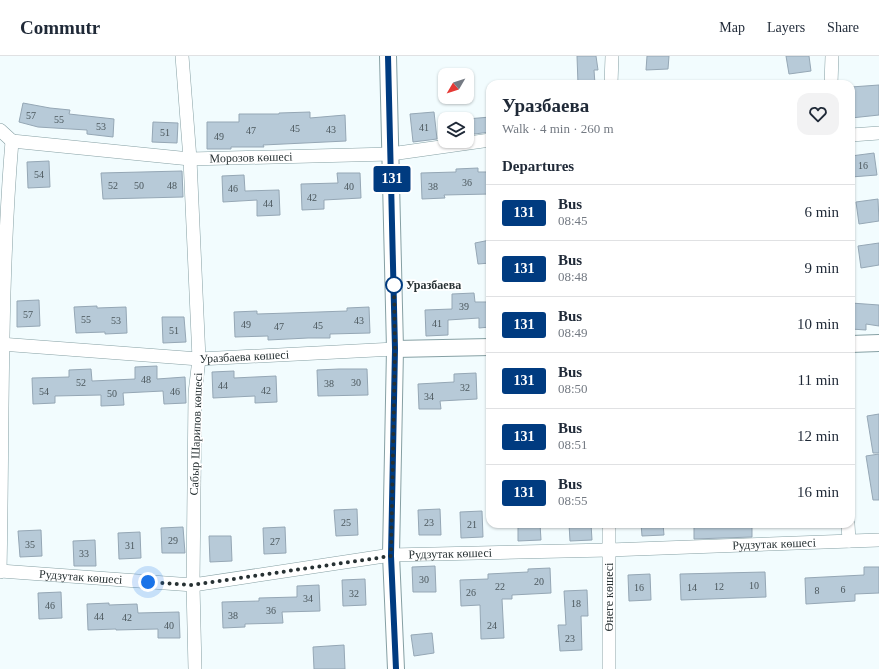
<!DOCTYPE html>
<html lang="en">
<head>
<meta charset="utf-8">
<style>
  :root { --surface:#fff; --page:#f2f2f3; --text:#1f2937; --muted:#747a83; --line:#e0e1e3 }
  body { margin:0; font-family:"Times New Roman",serif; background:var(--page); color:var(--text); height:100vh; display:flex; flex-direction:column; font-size:15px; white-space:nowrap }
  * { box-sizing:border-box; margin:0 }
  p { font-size:13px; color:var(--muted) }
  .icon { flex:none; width:22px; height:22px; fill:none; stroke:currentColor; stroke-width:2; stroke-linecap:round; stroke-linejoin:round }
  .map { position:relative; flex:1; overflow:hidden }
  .drawer { position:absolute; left:486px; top:24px; width:369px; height:448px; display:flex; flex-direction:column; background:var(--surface); border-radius:12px; box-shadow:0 1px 3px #0004 }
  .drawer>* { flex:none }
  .badge { padding:0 8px; border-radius:3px; font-size:14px; line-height:26px }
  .needle { width:26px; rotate:231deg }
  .fabs { position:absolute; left:438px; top:12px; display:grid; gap:8px }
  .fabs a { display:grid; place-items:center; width:36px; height:36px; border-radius:8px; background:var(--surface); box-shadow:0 1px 3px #0004; font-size:20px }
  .you { position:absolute; width:20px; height:20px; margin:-10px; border:3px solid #fff; border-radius:50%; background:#1a73e8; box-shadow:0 0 0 6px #1a73e833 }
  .map>.badge { position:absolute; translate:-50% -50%; box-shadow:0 0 0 2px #fff }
  h2 { padding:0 16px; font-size:15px; line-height:36px }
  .round { display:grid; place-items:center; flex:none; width:42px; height:42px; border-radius:12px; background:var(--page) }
  .summary { display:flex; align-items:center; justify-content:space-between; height:68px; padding:0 16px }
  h1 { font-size:19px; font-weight:600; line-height:30px }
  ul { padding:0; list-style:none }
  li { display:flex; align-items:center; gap:12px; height:56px; padding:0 16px; border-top:1px solid var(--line) }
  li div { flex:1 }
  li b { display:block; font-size:15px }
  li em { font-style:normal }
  li .badge { min-width:44px; font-weight:700; text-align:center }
  header { display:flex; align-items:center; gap:24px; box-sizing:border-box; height:56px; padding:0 20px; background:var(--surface); border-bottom:1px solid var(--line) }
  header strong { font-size:19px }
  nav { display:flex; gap:22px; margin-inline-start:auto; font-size:14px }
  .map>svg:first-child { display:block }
</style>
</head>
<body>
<header>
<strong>Commutr</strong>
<nav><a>Map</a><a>Layers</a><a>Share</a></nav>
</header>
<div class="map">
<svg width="879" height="613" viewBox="0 0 879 613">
  <rect width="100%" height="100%" fill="#f2fcfe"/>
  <g fill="#b7cad8" stroke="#95a7b5">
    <polygon points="577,0 596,0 598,14 594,14 595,28 578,28"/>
    <polygon points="647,0 669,0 668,13 646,14"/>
    <polygon points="786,0 809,0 811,15 789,18"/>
    <polygon points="879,29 879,59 851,62 851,31"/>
    <polygon points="23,47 50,52 70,54 69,58 114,63 113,81 87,78 87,74 38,71 19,66"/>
    <polygon points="310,56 310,62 345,59 346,85 263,89 264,91 231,91 231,93 207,93 207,66 239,66 239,58 279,58 279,57"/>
    <polygon points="434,56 437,83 413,86 410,58"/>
    <polygon points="490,61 490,76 467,79 467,63"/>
    <polygon points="153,66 178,67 177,87 152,86"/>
    <polygon points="874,97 877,119 851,121 851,100"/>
    <polygon points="49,105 50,131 28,132 27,106"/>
    <polygon points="478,112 478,116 490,116 490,138 444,139 445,142 422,143 421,117 456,116 456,113"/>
    <polygon points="182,115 183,141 103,143 101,117"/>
    <polygon points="337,117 360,117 361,142 324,144 324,153 302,154 301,128 338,127"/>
    <polygon points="244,119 245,135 279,134 280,159 257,160 257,144 223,146 222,120"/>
    <polygon points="878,143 879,165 859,168 856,146"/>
    <polygon points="490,184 490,207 478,208 475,187"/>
    <polygon points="879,187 879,209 861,212 858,190"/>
    <polygon points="474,237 475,246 490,246 490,271 479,272 479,262 448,264 448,279 426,280 425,254 452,253 452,238"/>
    <polygon points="39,244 40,270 17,271 17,245"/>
    <polygon points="851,247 879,249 879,270 866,268 866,274 851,273"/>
    <polygon points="97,250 97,252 126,251 127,277 105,278 105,276 76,277 74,251"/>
    <polygon points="369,251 370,277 330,278 330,282 308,282 268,284 268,280 235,281 234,256 257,255 257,258 289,257 347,255 347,252"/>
    <polygon points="162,261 184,261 186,286 163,287"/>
    <polygon points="157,310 157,323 185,321 186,347 164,348 163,335 123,337 124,349 101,350 101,339 55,340 55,347 33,348 32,322 69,321 69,314 91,313 92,325 135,323 135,311"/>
    <polygon points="339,313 367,313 368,339 318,340 317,314"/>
    <polygon points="234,315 234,322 276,320 277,346 255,347 255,340 213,342 212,316"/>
    <polygon points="476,317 477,343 440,345 441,353 419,353 418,328 454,326 454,318"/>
    <polygon points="879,358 879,397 873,397 867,360"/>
    <polygon points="879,398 879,444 873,444 866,400"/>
    <polygon points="357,453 358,479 336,480 334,454"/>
    <polygon points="440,453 441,479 419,479 418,454"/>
    <polygon points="482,455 483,481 461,482 460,456"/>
    <polygon points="518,468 540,468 541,484 518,485"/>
    <polygon points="569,468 591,468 592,484 570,485"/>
    <polygon points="641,468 663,468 664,479 642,480"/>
    <polygon points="694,468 752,468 752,481 694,483"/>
    <polygon points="183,471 185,497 162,497 161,472"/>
    <polygon points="285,471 286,497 264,498 263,472"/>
    <polygon points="41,474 42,500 20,501 18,475"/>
    <polygon points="140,476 141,502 119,503 118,477"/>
    <polygon points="209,480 231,480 232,505 210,506"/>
    <polygon points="95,484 96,510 74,510 73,485"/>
    <polygon points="435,510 436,536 413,536 412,511"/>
    <polygon points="864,511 879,511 879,537 855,538 855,545 806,548 805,522 864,519"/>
    <polygon points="550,512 551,537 512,539 512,543 502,543 504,582 481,583 480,549 461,550 460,524 488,523 488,518 528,516 528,513"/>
    <polygon points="765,516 766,541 681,544 680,518"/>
    <polygon points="650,518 651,544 629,545 628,519"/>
    <polygon points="365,523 366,549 343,550 342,524"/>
    <polygon points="319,529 320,555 282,556 283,567 245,568 245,571 223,572 222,546 259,545 259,542 297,541 297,530"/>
    <polygon points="587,534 588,560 581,560 582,594 560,595 558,569 566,569 564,535"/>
    <polygon points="61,536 62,562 39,563 38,537"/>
    <polygon points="109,547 109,549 137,548 138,557 179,556 180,582 158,582 158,573 116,574 116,573 88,574 87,548"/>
    <polygon points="432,577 434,597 414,600 411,579"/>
    <polygon points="344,589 345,613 314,613 313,591"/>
  </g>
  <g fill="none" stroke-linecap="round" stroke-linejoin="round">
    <defs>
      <g id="minor">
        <polyline points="182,0 190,103 199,303 195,337 193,529 195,613"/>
        <polyline points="611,28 612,0"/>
        <polyline points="831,28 832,0"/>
        <polyline points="0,74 12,85"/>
        <polyline points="851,79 879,77"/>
        <path id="s1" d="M 12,85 L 190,103 L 391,98 L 490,84"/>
        <path id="s2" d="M 0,288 L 199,303 L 395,293"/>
        <polyline points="848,468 849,485"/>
        <path id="s3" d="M 0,515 L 193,529 L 391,499 L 609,494 L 879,484"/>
        <path d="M 0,516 C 3,372 0,228 12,85"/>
        <polyline points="609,613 609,468"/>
      </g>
      <g id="tertiary">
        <polyline points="388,0 395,293 391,499 396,613"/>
        <polyline points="851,288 879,287"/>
        <polyline points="395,293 490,291"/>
      </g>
    </defs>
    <use href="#minor" stroke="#86a0a4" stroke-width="14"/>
    <use href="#tertiary" stroke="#86a0a4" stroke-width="18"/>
    <use href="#minor" stroke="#fff" stroke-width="13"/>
    <use href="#tertiary" stroke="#fff" stroke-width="16"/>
  </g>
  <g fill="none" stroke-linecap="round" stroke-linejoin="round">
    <defs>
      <polyline id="line" points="388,0 395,293 391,500 396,613"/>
    </defs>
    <use href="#line" stroke="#fff" stroke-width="9"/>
    <use href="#line" stroke="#003b80" stroke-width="6"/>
    <polyline stroke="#273133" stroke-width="4" stroke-dasharray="0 7.2" points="148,526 192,529 391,500 395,293 394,229"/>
  </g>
  <circle fill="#fff" stroke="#003b80" stroke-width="2" cx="394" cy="229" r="8"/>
  <g text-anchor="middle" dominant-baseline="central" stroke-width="3.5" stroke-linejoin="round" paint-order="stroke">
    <g font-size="10" fill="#4b575c">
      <text x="31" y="59">57</text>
      <text x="59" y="63">55</text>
      <text x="101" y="70">53</text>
      <text x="424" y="71">41</text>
      <text x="295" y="72">45</text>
      <text x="331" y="73">43</text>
      <text x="251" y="74">47</text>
      <text x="165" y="76">51</text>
      <text x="219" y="80">49</text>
      <text x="863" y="109">16</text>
      <text x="39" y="118">54</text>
      <text x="467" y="126">36</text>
      <text x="113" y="129">52</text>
      <text x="139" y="129">50</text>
      <text x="172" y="129">48</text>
      <text x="349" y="130">40</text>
      <text x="433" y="130">38</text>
      <text x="233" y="132">46</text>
      <text x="312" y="141">42</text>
      <text x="268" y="147">44</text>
      <text x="464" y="250">39</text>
      <text x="28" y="258">57</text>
      <text x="86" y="263">55</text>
      <text x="116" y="264">53</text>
      <text x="359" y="264">43</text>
      <text x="437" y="267">41</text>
      <text x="246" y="268">49</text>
      <text x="318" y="269">45</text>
      <text x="279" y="270">47</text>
      <text x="174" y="274">51</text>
      <text x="146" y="323">48</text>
      <text x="81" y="326">52</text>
      <text x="356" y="326">30</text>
      <text x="329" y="327">38</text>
      <text x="223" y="329">44</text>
      <text x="465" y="331">32</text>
      <text x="266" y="334">42</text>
      <text x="44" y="335">54</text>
      <text x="175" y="335">46</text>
      <text x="112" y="337">50</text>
      <text x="429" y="340">34</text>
      <text x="346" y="466">25</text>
      <text x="429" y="466">23</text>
      <text x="472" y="468">21</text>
      <text x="173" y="484">29</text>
      <text x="275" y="485">27</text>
      <text x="30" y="488">35</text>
      <text x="130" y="489">31</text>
      <text x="84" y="497">33</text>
      <text x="424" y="523">30</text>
      <text x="539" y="525">20</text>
      <text x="754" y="529">10</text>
      <text x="500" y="530">22</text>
      <text x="719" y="530">12</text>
      <text x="639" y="531">16</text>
      <text x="692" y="531">14</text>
      <text x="843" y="533">6</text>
      <text x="817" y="534">8</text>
      <text x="471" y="536">26</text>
      <text x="354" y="537">32</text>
      <text x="308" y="542">34</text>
      <text x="576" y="547">18</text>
      <text x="50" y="549">46</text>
      <text x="271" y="554">36</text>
      <text x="233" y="559">38</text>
      <text x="99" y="560">44</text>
      <text x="127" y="561">42</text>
      <text x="169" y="569">40</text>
      <text x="492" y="569">24</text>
      <text x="570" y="582">23</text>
    </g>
    <g font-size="12" fill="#273133" stroke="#fff">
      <text stroke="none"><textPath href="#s1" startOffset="240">Морозов көшесі</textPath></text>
      <text stroke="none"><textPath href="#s2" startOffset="245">Уразбаева көшесі</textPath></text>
      <text transform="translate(196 378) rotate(-88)">Сабыр Шарипов көшесі</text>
      <text stroke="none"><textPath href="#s3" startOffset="777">Рудзутак көшесі</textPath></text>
      <text stroke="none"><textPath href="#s3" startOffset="453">Рудзутак көшесі</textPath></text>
      <text stroke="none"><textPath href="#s3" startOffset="81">Рудзутак көшесі</textPath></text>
      <text transform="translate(609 541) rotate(-90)">Өнеге көшесі</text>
    </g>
    <g font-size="12" font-weight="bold" fill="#273133" stroke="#fff" text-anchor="start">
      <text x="406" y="229">Уразбаева</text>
    </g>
  </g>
</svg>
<div class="fabs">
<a><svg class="needle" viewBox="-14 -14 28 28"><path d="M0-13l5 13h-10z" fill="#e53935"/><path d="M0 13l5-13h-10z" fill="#747a83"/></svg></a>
<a><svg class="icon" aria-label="layers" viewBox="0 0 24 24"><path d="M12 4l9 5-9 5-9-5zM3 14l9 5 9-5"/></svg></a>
</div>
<div class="you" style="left:148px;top:526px"></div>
<b class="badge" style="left:392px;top:123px;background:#003b80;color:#fff">131</b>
<section class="drawer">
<div class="summary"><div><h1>Уразбаева</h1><p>Walk · 4 min · 260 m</p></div><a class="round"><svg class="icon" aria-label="heart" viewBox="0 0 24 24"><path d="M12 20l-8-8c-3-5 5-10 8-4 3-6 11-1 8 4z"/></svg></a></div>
<h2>Departures</h2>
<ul>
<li><span class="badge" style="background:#003b80;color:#fff">131</span><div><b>Bus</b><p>08:45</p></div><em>6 min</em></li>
<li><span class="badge" style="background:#003b80;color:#fff">131</span><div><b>Bus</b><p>08:48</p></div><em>9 min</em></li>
<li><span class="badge" style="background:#003b80;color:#fff">131</span><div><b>Bus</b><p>08:49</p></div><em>10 min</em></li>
<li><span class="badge" style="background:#003b80;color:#fff">131</span><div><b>Bus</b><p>08:50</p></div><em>11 min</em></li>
<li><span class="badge" style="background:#003b80;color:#fff">131</span><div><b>Bus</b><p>08:51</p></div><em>12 min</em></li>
<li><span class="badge" style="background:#003b80;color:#fff">131</span><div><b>Bus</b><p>08:55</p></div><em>16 min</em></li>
</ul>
</section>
</div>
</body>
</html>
